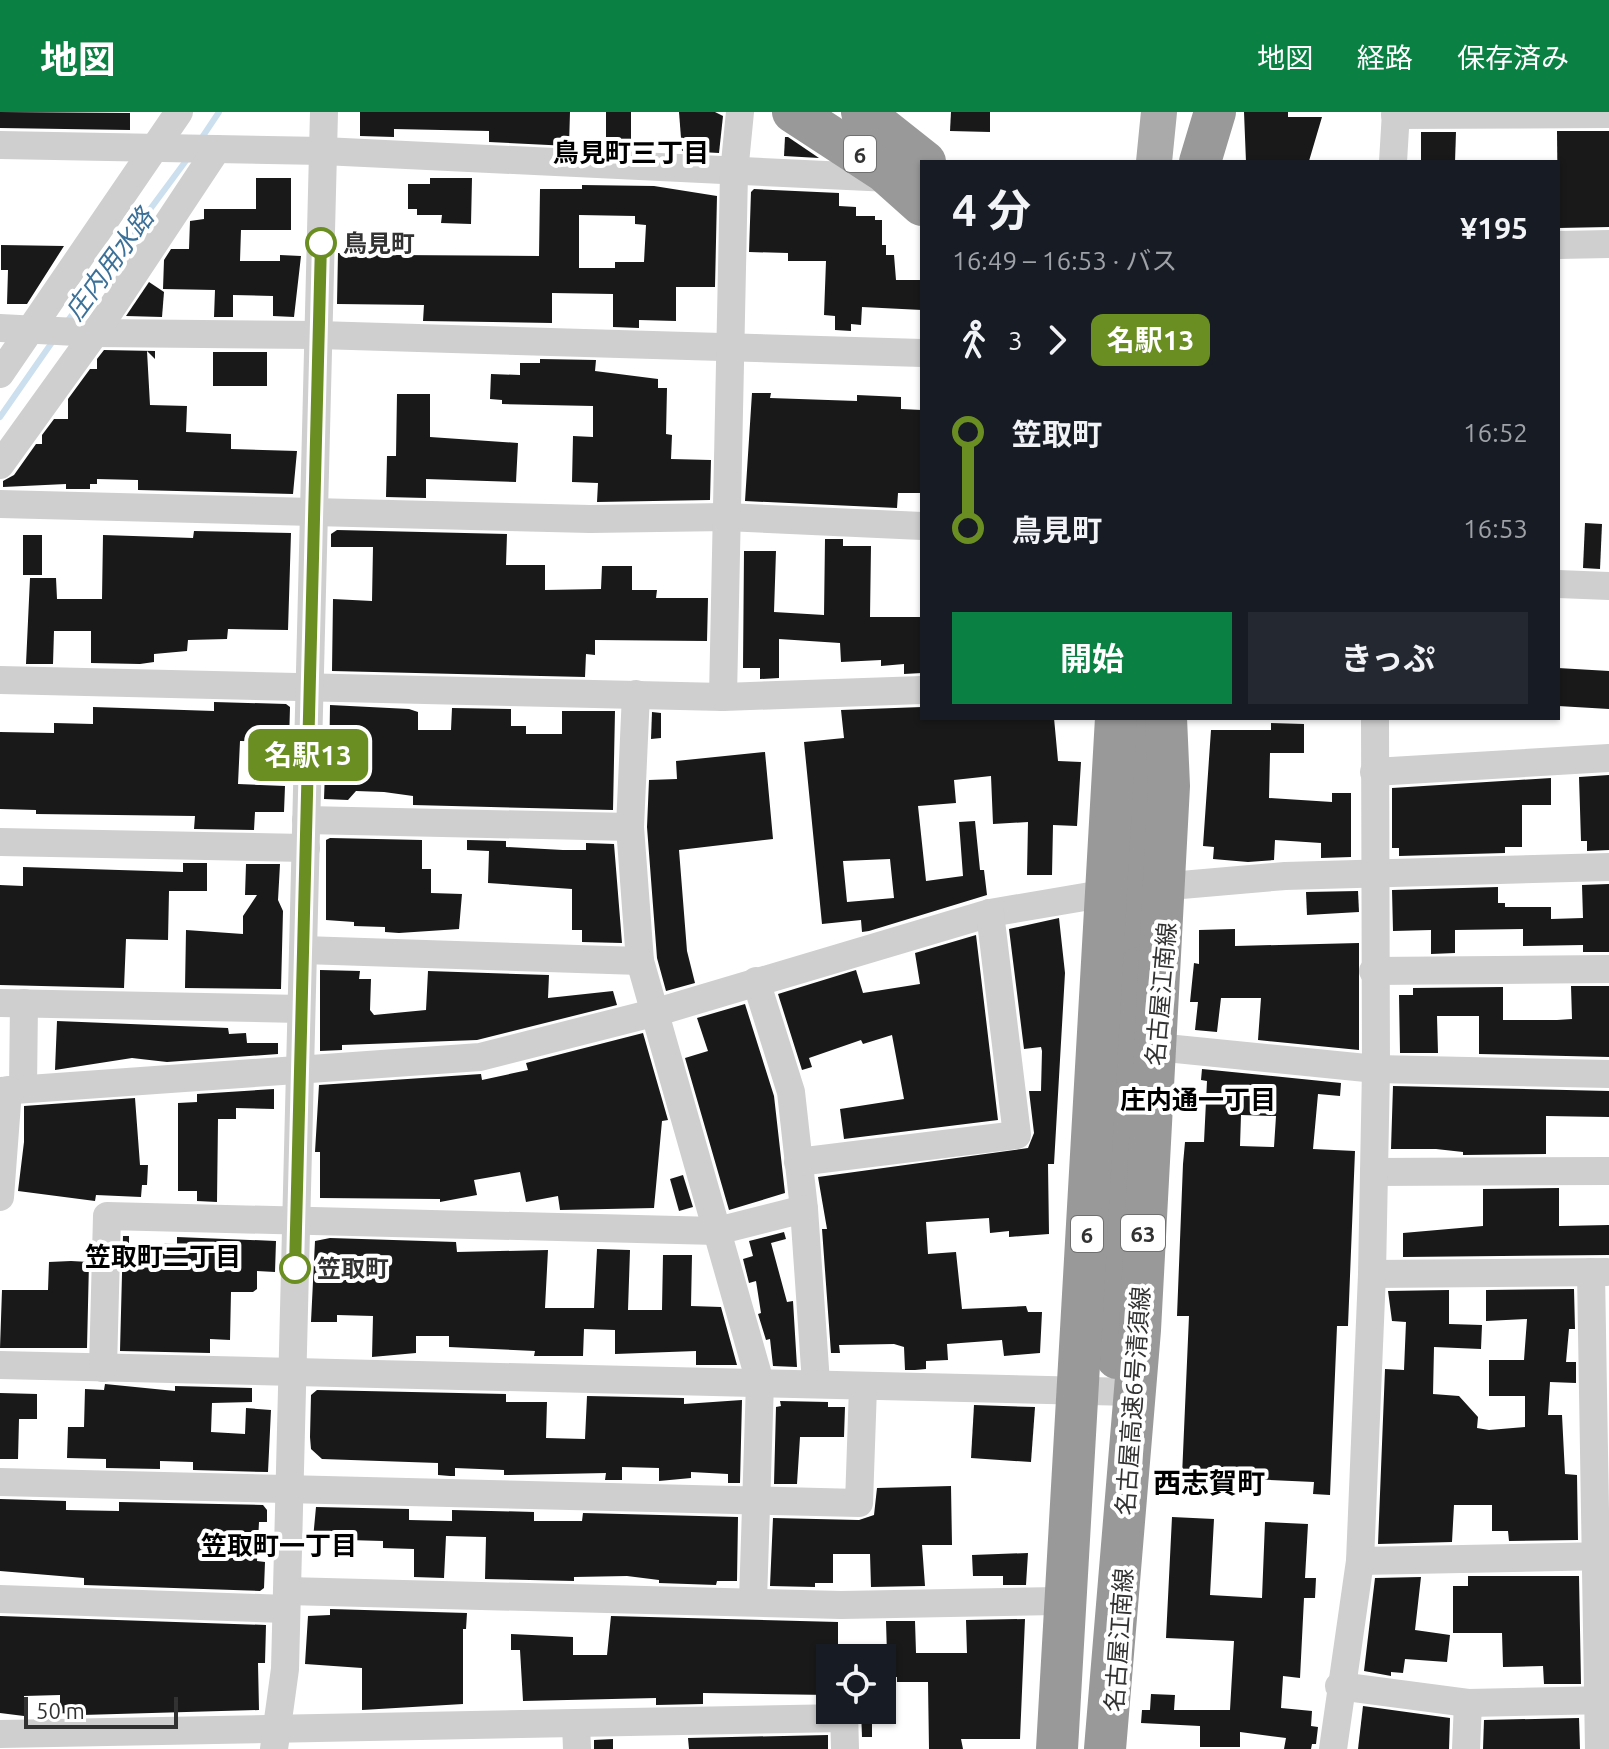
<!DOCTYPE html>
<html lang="ja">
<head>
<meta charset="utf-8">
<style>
  :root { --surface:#171b24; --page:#242831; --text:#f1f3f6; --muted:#9ea1a6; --accent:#0b8043 }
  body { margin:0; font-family:Ubuntu,"Noto Sans JP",sans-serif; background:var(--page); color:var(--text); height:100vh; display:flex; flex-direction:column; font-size:30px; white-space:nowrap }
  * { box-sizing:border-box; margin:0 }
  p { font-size:26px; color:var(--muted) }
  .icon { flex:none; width:44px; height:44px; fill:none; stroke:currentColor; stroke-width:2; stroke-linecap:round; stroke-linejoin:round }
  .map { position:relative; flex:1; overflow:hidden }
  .sheet { position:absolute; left:920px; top:48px; width:640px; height:560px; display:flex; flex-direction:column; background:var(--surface); border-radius:0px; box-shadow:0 2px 6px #0004 }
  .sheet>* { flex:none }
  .badge { padding:0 16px; border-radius:12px; font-size:28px; line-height:52px }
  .buttons { position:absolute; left:816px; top:1532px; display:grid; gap:16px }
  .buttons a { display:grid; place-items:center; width:80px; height:80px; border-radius:0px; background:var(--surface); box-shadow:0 2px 6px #0004; font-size:40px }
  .scale { position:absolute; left:24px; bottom:20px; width:154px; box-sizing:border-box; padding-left:8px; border:4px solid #323232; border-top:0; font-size:22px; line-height:28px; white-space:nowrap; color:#323232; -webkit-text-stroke:6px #fff; paint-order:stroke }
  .map>.badge { position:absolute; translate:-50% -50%; box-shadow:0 0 0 4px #fff }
  .legs { display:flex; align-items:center; gap:12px; height:88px; padding:0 32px; font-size:26px }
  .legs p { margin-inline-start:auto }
  .overview { display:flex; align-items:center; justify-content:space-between; height:136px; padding:0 32px }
  h1 { font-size:44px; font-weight:700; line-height:60px }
  .primary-button { display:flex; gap:16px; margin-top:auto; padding:16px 32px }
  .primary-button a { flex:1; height:92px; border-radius:0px; background:var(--accent); color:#fff; font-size:32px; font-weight:700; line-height:92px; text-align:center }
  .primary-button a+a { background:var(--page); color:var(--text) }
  ul { padding:0 32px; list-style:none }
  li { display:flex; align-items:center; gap:28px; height:96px; font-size:30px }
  li i { display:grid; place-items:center; width:12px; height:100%; margin:0 10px; background:currentColor }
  li i::after { content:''; width:20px; height:20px; margin:-10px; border:6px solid; border-radius:50%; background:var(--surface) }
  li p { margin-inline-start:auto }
  li:first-child i { background:linear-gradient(#0000 50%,currentColor 0) }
  li:last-child i { background:linear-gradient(currentColor 50%,#0000 0) }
  header { display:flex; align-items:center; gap:48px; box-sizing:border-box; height:112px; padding:0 40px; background:var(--accent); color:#fff }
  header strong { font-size:38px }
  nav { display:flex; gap:44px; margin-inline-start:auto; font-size:28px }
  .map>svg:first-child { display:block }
</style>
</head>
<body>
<header>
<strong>地図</strong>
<nav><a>地図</a><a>経路</a><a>保存済み</a></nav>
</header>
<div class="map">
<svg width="1609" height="1637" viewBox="0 0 1609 1637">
  <rect width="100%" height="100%" fill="#fff"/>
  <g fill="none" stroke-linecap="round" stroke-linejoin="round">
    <g stroke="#ccdfee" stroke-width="6">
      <polyline points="201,27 219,0"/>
      <polyline points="66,211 188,46"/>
      <polyline points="0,305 55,226"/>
    </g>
  </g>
  <g fill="#191919" fill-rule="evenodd">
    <polygon points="0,0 130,1 130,18 0,16"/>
    <polygon points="360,0 570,0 569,34 489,30 489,19 394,17 394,25 360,24"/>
    <polygon points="606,0 631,0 631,37 606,35"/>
    <polygon points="679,0 715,0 723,4 719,41 682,39"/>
    <polygon points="951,0 990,0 990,20 950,19"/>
    <polygon points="1244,0 1288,0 1288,5 1322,5 1309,49 1246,50"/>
    <polygon points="1557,19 1609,19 1609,115 1558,116"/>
    <polygon points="1421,20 1456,20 1455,50 1421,50"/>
    <polygon points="785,25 788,25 819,46 784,44"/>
    <polygon points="256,66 291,66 291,118 241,118 240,149 280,149 280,143 301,144 294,205 273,204 273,184 233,183 233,205 214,205 215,178 163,177 164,148 171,137 189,137 190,109 204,107 204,97 256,97"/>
    <polygon points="430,66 472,66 471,112 441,111 442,103 417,103 417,97 408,97 408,72 430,72"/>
    <path d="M 582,73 L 654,74 L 717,84 L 715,175 L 676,175 L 676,209 L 639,208 L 639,216 L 613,215 L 613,182 L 552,181 L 552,211 L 423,209 L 424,193 L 337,192 L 338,141 L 355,141 L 355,131 L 376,131 L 376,140 L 394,143 L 539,144 L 540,77 L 582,77 ZM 579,103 L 635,104 L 635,112 L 646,113 L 644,150 L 615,150 L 615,156 L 579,156 Z"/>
    <polygon points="754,77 839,81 839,94 856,95 856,104 875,104 875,108 882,108 882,133 886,133 886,143 894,143 896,168 922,168 922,198 862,195 861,213 851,212 851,219 835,218 835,204 824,203 826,149 788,149 788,141 749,140 751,80"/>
    <polygon points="1,133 64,134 27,192 7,192 8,158 1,158"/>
    <polygon points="149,170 164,180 162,205 126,204"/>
    <polygon points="104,238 155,239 155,247 147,239 150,293 187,294 186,320 231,322 231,337 297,339 293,382 138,378 138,368 97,367 97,372 90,372 90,377 66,377 66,372 3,375 3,369 14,363 36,332 42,332 42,323 54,307 68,307 68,287 90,257 97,257 97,247"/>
    <rect x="213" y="240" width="54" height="34"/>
    <polygon points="540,247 596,248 595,259 658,267 658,276 667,276 666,322 672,323 671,347 711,348 710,388 597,390 598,371 572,370 573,324 593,325 593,294 502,292 502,288 490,287 491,262 520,263 520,251 540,251"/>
    <polygon points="752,281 771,281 770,286 857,289 857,283 901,285 901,297 922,298 922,381 898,381 897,396 745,389"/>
    <polygon points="397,282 430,282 430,325 518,331 516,370 426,367 426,386 386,385 387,344 396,344"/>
    <polygon points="1585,411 1602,412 1600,457 1583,456"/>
    <polygon points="337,418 507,422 506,453 545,453 545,478 601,477 602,454 632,454 632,478 657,478 656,486 708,486 707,529 595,528 595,543 586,542 585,565 332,559 333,487 372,489 373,435 331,435 331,422"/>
    <polygon points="194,419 291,421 288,518 228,517 227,527 188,528 187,539 154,542 154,550 140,552 91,551 91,519 54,519 53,552 26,552 30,466 56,466 57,487 102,487 103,423 193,426"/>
    <rect x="23" y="423" width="19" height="40"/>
    <polygon points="825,427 843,427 843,434 871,434 870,505 922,505 922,561 904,562 904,552 881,554 881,548 841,550 840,531 779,527 779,566 760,567 760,556 743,556 744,439 776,439 774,500 824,503"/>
    <polygon points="1558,556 1609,559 1609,597 1558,594"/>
    <polygon points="214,590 286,592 290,595 289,630 240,629 238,672 285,674 284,700 255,700 254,718 194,717 195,704 36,702 36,698 0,697 0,620 54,621 54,611 93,612 93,595 214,599"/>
    <polygon points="330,593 409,597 418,600 418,618 451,618 452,596 511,597 511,614 526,614 526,622 562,622 562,599 615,599 613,698 413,693 413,684 384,680 356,679 348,688 324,687 325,659 329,659"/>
    <path d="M 922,595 L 922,606 L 1054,606 L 1058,649 L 1081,650 L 1077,714 L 1053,713 L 1052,763 L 1027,763 L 1028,710 L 993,712 L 991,664 L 954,668 L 956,691 L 918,694 L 926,769 L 963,764 L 959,710 L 975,709 L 980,758 L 984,758 L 987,783 L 869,819 L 862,820 L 861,808 L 822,812 L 804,630 L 844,626 L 841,598 ZM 890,747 L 894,786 L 847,790 L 843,749 Z"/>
    <polygon points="652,600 661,601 661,626 651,627"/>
    <polygon points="1271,611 1304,612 1304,641 1270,641 1269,686 1332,690 1332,681 1351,681 1351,745 1321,746 1321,731 1275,728 1274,748 1248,750 1213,747 1214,735 1203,734 1211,618 1271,618"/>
    <polygon points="765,640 773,727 679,738 687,839 695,871 666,879 657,846 647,715 649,668 677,667 676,649"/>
    <polygon points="1609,663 1609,738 1587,739 1587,729 1581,729 1579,665"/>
    <polygon points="1551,666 1551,693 1522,693 1522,735 1505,735 1505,741 1399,744 1399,736 1392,736 1392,676"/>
    <polygon points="330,726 422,728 422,757 431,757 431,781 462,782 459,817 399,821 385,820 385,815 354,814 354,810 326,808 326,728"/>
    <polygon points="467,728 506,729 506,735 563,738 586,738 586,731 614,732 622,831 582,830 582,818 572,818 572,777 488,771 489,739 467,738"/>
    <polygon points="183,751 207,751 207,779 169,779 168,828 126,827 124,876 0,873 0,773 23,774 23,755 183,760"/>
    <polygon points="246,752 280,752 278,788 283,799 281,877 185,876 186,818 243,822 243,804 257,783 245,783"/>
    <polygon points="1609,772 1609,840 1583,840 1583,833 1523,834 1523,817 1455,818 1455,841 1431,842 1431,818 1393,819 1392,778 1498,775 1498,791 1505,791 1505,795 1551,795 1551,807 1583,806 1582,773"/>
    <polygon points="1358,779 1359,800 1307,803 1306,780"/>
    <polygon points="1059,806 1065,861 1054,1052 1048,1052 1049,1122 1009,1125 1009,1119 990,1121 989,1106 926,1110 928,1142 956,1140 962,1197 1026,1194 1028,1200 1042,1200 1040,1241 1004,1244 1002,1228 947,1232 948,1248 926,1249 926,1257 915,1258 905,1258 904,1235 894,1232 839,1233 840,1241 831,1241 822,1117 827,1117 818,1065 1028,1036 1034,1021 1029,979 1041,979 1042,939 1041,935 1024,937 1009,817"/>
    <polygon points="1235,817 1235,834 1359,831 1359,938 1258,928 1261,886 1221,886 1217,920 1195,918 1198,890 1190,890 1194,851 1199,852 1199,818"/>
    <polygon points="976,823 998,1008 844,1027 840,997 904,987 892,923 863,932 861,928 809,946 812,955 802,958 778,882 856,858 863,881 920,872 915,841"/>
    <polygon points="320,858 360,859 359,867 371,867 370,898 374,903 426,898 428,859 549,863 548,886 613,879 617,893 477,928 342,933 342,938 320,939"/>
    <polygon points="1571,874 1609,874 1609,945 1479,942 1479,904 1437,904 1438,941 1400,941 1399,883 1413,883 1413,876 1503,875 1503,908 1557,908 1572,907"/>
    <polygon points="745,892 774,984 785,1081 729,1098 685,946 708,939 697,906"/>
    <polygon points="57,909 228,916 229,922 246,921 247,931 278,931 278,942 167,950 132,946 55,958"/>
    <polygon points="643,921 668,1008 662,1009 654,1096 560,1098 558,1084 526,1090 520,1060 474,1068 477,1083 440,1090 440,1087 320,1086 320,1040 315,1040 319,973 481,962 482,968 528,958 526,951"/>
    <path d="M 1202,957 L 1341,971 L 1340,984 L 1318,982 L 1313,1037 L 1355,1039 L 1348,1214 L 1337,1214 L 1330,1383 L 1313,1382 L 1314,1370 L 1182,1364 L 1189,1204 L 1177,1204 L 1183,1052 L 1185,1030 L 1204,1030 L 1207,969 L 1201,968 ZM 1241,1003 L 1276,1004 L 1274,1035 L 1240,1034 Z"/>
    <polygon points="1393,974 1609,979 1609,1005 1546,1004 1546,1042 1463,1043 1463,1040 1436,1037 1391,1037"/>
    <polygon points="274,977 274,997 236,996 236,1007 218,1007 217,1090 197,1089 197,1079 178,1079 178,991 197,990 197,982"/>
    <polygon points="135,986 140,1053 148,1053 147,1073 142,1073 141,1085 96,1083 95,1089 18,1079 24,1030 24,994"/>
    <polygon points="683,1063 693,1095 679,1099 670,1067"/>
    <polygon points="1559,1076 1559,1114 1609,1113 1609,1143 1403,1145 1403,1121 1483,1114 1483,1077"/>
    <polygon points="784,1120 786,1127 771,1131 787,1190 793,1189 797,1255 773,1254 770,1227 766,1228 758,1202 761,1201 756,1169 749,1171 743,1147 753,1144 749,1129"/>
    <polygon points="123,1124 129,1124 129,1131 177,1132 177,1125 276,1129 275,1160 257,1159 257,1177 253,1180 231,1180 230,1228 210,1227 210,1241 120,1239"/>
    <polygon points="330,1126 456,1130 457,1140 548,1138 545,1196 594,1196 597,1137 630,1138 628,1198 662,1198 663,1143 692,1143 691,1194 721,1195 737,1253 696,1253 696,1239 615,1242 615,1218 584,1217 583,1244 534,1244 535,1239 449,1235 449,1224 416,1224 416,1241 372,1245 373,1204 337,1203 337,1210 311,1210 315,1129"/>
    <polygon points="71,1149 89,1150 87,1236 0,1236 2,1178 48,1178 49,1150"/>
    <polygon points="1574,1177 1575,1217 1569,1217 1566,1250 1576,1250 1576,1271 1550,1270 1548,1303 1562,1303 1565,1362 1577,1363 1578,1428 1509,1429 1508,1419 1492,1419 1492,1393 1454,1393 1452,1430 1378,1432 1385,1257 1404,1258 1406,1210 1392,1209 1388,1179 1449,1178 1449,1212 1482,1213 1481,1237 1434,1235 1433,1282 1459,1284 1478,1305 1477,1316 1489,1318 1525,1315 1525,1284 1489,1284 1489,1248 1524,1248 1527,1207 1486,1209 1486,1178"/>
    <polygon points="105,1272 175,1279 175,1274 252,1276 252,1290 212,1291 211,1320 245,1322 246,1296 271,1298 268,1360 193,1358 193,1350 160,1349 160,1357 106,1356 106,1347 67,1346 68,1315 84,1315 85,1277 104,1278"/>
    <polygon points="317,1278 506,1282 506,1290 547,1290 546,1326 585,1327 587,1284 684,1286 684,1292 742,1288 740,1371 728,1371 728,1362 691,1360 691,1366 659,1369 659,1356 622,1355 622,1368 605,1368 606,1361 504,1363 504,1358 455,1356 455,1364 450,1364 438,1363 438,1351 322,1347 311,1337 310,1325 311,1283"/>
    <polygon points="0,1281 37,1282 37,1307 19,1307 18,1347 0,1347"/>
    <polygon points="780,1289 828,1290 828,1295 845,1295 844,1325 800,1325 797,1372 774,1372 776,1295 781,1294"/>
    <polygon points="974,1293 1035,1295 1031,1350 971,1346"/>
    <polygon points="951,1374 952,1433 922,1433 925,1474 871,1475 870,1442 833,1442 833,1471 815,1471 815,1475 770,1474 773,1406 859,1408 874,1403 877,1376"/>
    <polygon points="0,1387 66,1389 66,1398 119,1399 119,1390 263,1393 267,1398 267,1410 259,1410 257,1449 265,1450 264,1476 260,1479 84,1473 84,1466 0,1459"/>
    <polygon points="316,1395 409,1397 409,1408 452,1409 452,1398 534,1400 534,1409 582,1409 583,1401 738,1405 737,1469 717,1469 716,1473 659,1471 659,1468 627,1464 574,1465 574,1469 485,1467 486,1425 446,1424 444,1466 414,1465 414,1437 383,1436 383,1429 313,1427"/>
    <polygon points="1172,1405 1214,1407 1210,1483 1262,1486 1265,1410 1308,1412 1305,1466 1316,1466 1315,1486 1304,1486 1300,1566 1283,1564 1281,1596 1312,1599 1311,1614 1318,1615 1316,1632 1312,1632 1311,1637 1284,1637 1286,1626 1240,1620 1240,1635 1200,1635 1200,1614 1141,1611 1142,1598 1150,1598 1151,1582 1175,1583 1174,1598 1230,1598 1234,1529 1166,1526"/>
    <polygon points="1028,1441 1026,1473 1003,1473 1003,1464 973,1464 972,1443"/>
    <polygon points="1468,1464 1579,1464 1581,1572 1544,1572 1543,1554 1503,1555 1502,1521 1453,1521 1453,1474 1468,1474"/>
    <polygon points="1421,1465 1415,1518 1450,1523 1447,1550 1405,1547 1403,1561 1391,1560 1391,1564 1364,1559 1375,1466"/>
    <polygon points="330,1497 467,1501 466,1517 463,1517 463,1592 362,1598 362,1556 305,1552 308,1504 330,1503"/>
    <polygon points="0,1504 266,1513 265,1551 258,1551 259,1598 82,1603 60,1601 60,1583 24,1584 24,1604 0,1601"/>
    <polygon points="611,1504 838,1510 838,1546 829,1546 830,1583 703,1581 703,1592 656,1593 656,1586 523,1589 520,1538 511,1538 511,1522 573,1525 573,1543 607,1543"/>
    <polygon points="1025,1507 1020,1627 961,1627 963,1637 929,1637 928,1570 897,1570 897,1565 882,1566 882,1543 887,1543 886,1509 915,1509 916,1541 967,1541 966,1508"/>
    <polygon points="1363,1594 1450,1606 1449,1637 1358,1637"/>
    <polygon points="861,1598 872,1598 872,1625 862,1625"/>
    <polygon points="1579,1606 1580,1637 1483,1637 1484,1608"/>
    <polygon points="828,1623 828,1637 689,1637 688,1626"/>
    <polygon points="613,1627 613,1637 594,1637 594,1628"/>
  </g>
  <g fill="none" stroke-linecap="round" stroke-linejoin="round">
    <g stroke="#cfcfcf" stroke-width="28">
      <polyline points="1395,3 1609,2"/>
      <polyline points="0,33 323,39 890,66"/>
      <polyline points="1393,50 1396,0"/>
      <polyline points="1558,133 1609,132"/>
      <polyline points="0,216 95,221 318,223 922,241"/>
      <polyline points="0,262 179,0"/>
      <polyline points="0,353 95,221 217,37"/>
      <polyline points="0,392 590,407 726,405 922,414"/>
      <polyline points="1558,472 1609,474"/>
      <polyline points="0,568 723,585 922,578"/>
      <polyline points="636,582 630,715 640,849 760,1270 753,1489"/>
      <polyline points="723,585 734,61 740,0"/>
      <polyline points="1374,660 1609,646"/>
      <polyline points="306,708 630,715"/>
      <polyline points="0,730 306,736"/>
      <polyline points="1170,774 1285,764 1609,755"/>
      <polyline points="303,838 640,849"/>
      <polyline points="1373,859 1609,857"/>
      <polyline points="756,869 791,980 804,1097 816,1271"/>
      <polyline points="0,891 301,897"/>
      <polyline points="1156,935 1376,957 1609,962"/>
      <polyline points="23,976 24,891"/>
      <polyline points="0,979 480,945 657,900 990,801 1096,783"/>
      <polyline points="798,1050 1017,1023 990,801"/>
      <polyline points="1374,1060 1609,1059"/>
      <polyline points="0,1085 8,978"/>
      <polyline points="1591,1160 1599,1637"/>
      <polyline points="1372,1162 1607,1160"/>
      <polyline points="0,1253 1132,1280"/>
      <polyline points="103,1256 107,1104 717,1119 804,1097"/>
      <polyline points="0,1370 859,1391 863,1275"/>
      <polyline points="1360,1449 1609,1444"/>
      <polyline points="287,1479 841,1493 1057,1489"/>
      <polyline points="0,1487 286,1497"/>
      <polyline points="1339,1574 1468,1591 1609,1588"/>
      <polyline points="844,1598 845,1637"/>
      <polyline points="576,1612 577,1637"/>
      <polyline points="0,1622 844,1606"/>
      <polyline points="274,1637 285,1557 324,0"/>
      <polyline points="1333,1637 1360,1449 1372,1162 1376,957 1375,606"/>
      <polyline points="1466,1637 1468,1591"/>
    </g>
    <polyline stroke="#aaa" stroke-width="36" points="1154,50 1159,0"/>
    <g stroke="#999" stroke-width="42">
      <polyline points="862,0 925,50"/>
      <polyline points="1200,50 1215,0"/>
      <polyline points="1121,888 1141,606"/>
      <polyline points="1117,1246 1139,856"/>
    </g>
    <g stroke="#999" stroke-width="42">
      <polyline points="793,0 885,60 922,93"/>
      <polyline points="1057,1637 1116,606"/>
      <polyline points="1105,1637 1140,1218 1169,674 1166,606"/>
    </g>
  </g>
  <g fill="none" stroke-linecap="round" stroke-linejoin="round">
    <defs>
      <polyline id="line-1" points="295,1156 321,131"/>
    </defs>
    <use href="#line-1" stroke="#fff" stroke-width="18"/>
    <use href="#line-1" stroke="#6b8e23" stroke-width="12"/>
  </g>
  <g fill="#fff" stroke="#6b8e23" stroke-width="4">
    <circle cx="321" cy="131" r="14"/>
    <circle cx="295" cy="1156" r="14"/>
  </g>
  <g text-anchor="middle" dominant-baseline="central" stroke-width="8" stroke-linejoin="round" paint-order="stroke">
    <g fill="#fff" stroke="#707070" stroke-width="2">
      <rect x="844" y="24" width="32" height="36" rx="6"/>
      <rect x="1121" y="1103" width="44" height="36" rx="6"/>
      <rect x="1071" y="1104" width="32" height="36" rx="6"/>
    </g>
    <g font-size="22" font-weight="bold" fill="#323232">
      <text x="860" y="42">6</text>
      <text x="1143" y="1121">63</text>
      <text x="1087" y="1122">6</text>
    </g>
    <g font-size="24" font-weight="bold" fill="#323232" stroke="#fff" text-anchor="start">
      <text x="343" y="131">鳥見町</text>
      <text x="317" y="1156">笠取町</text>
    </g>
    <g font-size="24" fill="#323232" stroke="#fff">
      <text transform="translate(1161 882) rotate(-85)">名古屋江南線</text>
      <text transform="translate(1133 1289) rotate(-86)">名古屋高速6号清須線</text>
      <text transform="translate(1119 1528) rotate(-86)">名古屋江南線</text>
    </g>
    <g font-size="26" font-weight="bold" fill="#000" stroke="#fff">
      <text x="631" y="40">鳥見町三丁目</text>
      <text x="1198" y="987">庄内通一丁目</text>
      <text x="163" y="1144">笠取町二丁目</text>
      <text x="279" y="1433">笠取町一丁目</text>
    </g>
    <g font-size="26" font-style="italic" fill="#3b7098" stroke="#fff">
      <text transform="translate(109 152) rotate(-54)">庄内用水路</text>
    </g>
    <g font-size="28" font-weight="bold" fill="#000" stroke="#fff">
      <text x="1209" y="1370">西志賀町</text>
    </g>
  </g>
</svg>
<div class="buttons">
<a><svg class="icon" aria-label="locate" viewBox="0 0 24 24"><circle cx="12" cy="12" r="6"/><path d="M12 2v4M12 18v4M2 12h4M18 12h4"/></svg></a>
</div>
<div class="scale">50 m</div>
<b class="badge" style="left:308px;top:643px;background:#6b8e23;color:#fff">名駅13</b>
<section class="sheet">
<div class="overview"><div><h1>4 分</h1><p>16:49 – 16:53 · バス</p></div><b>¥195</b></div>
<div class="legs"><svg class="icon" aria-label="walk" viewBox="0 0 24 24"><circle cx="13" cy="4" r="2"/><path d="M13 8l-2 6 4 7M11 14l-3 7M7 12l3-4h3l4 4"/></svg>3<svg class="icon" aria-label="forward" viewBox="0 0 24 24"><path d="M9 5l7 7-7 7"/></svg><b class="badge" style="background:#6b8e23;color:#fff">名駅13</b></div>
<ul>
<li><i style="color:#6b8e23"></i><b>笠取町</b><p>16:52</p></li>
<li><i style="color:#6b8e23"></i><b>鳥見町</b><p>16:53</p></li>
</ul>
<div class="primary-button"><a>開始</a><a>きっぷ</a></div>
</section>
</div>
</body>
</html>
